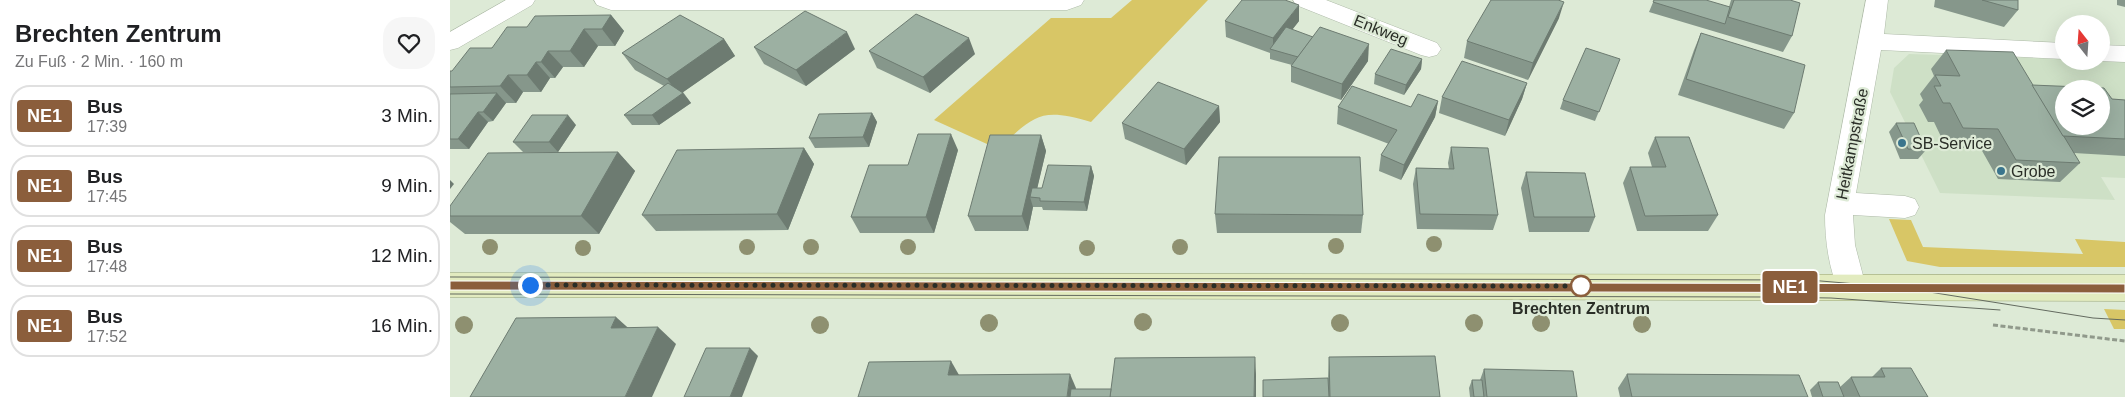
<!DOCTYPE html>
<html lang="de">
<head>
<meta charset="utf-8">
<style>
  :root { --surface:#fff; --page:#f6f6f6; --text:#202124; --muted:#757577; --line:#e0e0e0 }
  body { margin:0; font-family:Arial,sans-serif; background:var(--page); color:var(--text); height:100vh; display:flex; flex-direction:column; font-size:19px; white-space:nowrap }
  * { box-sizing:border-box; margin:0 }
  p { font-size:16px; color:var(--muted) }
  .icon { flex:none; width:28px; height:28px; fill:none; stroke:currentColor; stroke-width:2; stroke-linecap:round; stroke-linejoin:round }
  .map { position:relative; flex:1; overflow:hidden }
  .details { display:flex; flex-direction:column; background:var(--surface); width:450px }
  .details>* { flex:none }
  .badge { padding:0 10px; border-radius:4px; font-size:18px; line-height:32px }
  .needle { width:32px; rotate:343deg }
  .controls { position:absolute; left:1605px; top:15px; display:grid; gap:10px }
  .controls a { display:grid; place-items:center; width:55px; height:55px; border-radius:50%; background:var(--surface); box-shadow:0 5px 20px #0002; font-size:25px }
  .you { position:absolute; width:25px; height:25px; margin:-12px; border:4px solid #fff; border-radius:50%; background:#1a73e8; box-shadow:0 0 0 8px #1a73e833 }
  .map>.badge { position:absolute; translate:-50% -50%; box-shadow:0 0 0 2px #fff }
  .round { display:grid; place-items:center; flex:none; width:52px; height:52px; border-radius:20px; background:var(--page) }
  .headline { display:flex; align-items:center; justify-content:space-between; height:85px; padding:0 15px }
  h1 { font-size:24px; font-weight:800; line-height:38px }
  ul { padding:0; list-style:none }
  li { display:flex; align-items:center; gap:15px; height:62px; margin:0 10px 8px; padding:0 5px; border:2px solid var(--line); border-radius:20px }
  li div { flex:1 }
  li b { display:block; font-size:19px }
  li em { font-style:normal }
  li .badge { min-width:55px; font-weight:700; text-align:center }
  main { display:flex; flex:1; min-height:0 }
  .map>svg:first-child { display:block }
</style>
</head>
<body>
<main>
<section class="details">
<div class="headline"><div><h1>Brechten Zentrum</h1><p>Zu Fuß · 2 Min. · 160 m</p></div><a class="round"><svg class="icon" aria-label="heart" viewBox="0 0 24 24"><path d="M12 20l-8-8c-3-5 5-10 8-4 3-6 11-1 8 4z"/></svg></a></div>
<ul>
<li><span class="badge" style="background:#8b5e3c;color:#fff">NE1</span><div><b>Bus</b><p>17:39</p></div><em>3 Min.</em></li>
<li><span class="badge" style="background:#8b5e3c;color:#fff">NE1</span><div><b>Bus</b><p>17:45</p></div><em>9 Min.</em></li>
<li><span class="badge" style="background:#8b5e3c;color:#fff">NE1</span><div><b>Bus</b><p>17:48</p></div><em>12 Min.</em></li>
<li><span class="badge" style="background:#8b5e3c;color:#fff">NE1</span><div><b>Bus</b><p>17:52</p></div><em>16 Min.</em></li>
</ul>
</section>
<div class="map">
<svg width="1675" height="397" viewBox="0 0 1675 397">
  <rect width="100%" height="100%" fill="#ddead6"/>
  <path fill="#cee0c6" fill-rule="evenodd" d="M 1459,54 L 1614,59 L 1614,61 L 1675,61 L 1675,178 L 1651,177 L 1665,200 L 1490,193 L 1440,92 L 1444,68 ZM 1614,89 L 1651,89 L 1651,126 L 1614,126 Z"/>
  <g fill="#d8c666">
    <path d="M 682,0 L 758,0 L 641,122 C 590,107 585,115 548,149 L 484,120 L 601,18 L 661,18 Z"/>
    <polygon points="1439,219 1461,220 1473,247 1633,254 1625,239 1675,242 1675,267 1490,267 1457,261"/>
    <polygon points="1654,309 1675,310 1675,329 1664,329"/>
  </g>
  <g fill="none" stroke-linecap="round" stroke-linejoin="round">
    <defs>
      <g id="minor">
        <polygon points="56,0 85,0 82,5 8,48 0,50 0,32"/>
        <polygon points="144,0 634,0 631,5 617,10 161,10 147,5"/>
        <polygon points="843,0 876,0 987,43 991,49 987,55 979,57 971,55 846,5"/>
        <path d="M 1416,0 L 1438,0 L 1434,34 L 1614,43 L 1614,59 L 1431,50 L 1406,193 L 1455,196 L 1465,199 L 1469,207 L 1465,215 L 1455,218 L 1403,215 L 1405,245 L 1416,287 L 1411,296 L 1401,300 L 1391,296 C 1379,271 1375,242 1375,215 Z"/>
        <polygon points="1651,45 1675,46 1675,62 1651,61"/>
      </g>
      <polygon id="major" points="0,273 1675,275 1675,301 0,297"/>
    </defs>
    <use href="#minor" stroke="#aebaa8" stroke-width="1"/>
    <use href="#major" stroke="#95a06e" stroke-width="1"/>
    <polyline stroke="#90998b" stroke-width="3" stroke-dasharray="5 2.5" stroke-linecap="butt" points="1543,325 1675,341"/>
    <use href="#minor" fill="#fff" fill-rule="evenodd"/>
    <use href="#major" fill="#e2ebbf" fill-rule="evenodd"/>
    <g stroke="#636a5f" stroke-width="1">
      <polyline points="0,277 1359,280 1454,288 1643,318 1675,320"/>
      <polyline points="0,294 1316,297 1381,298 1550,310"/>
    </g>
  </g>
  <g fill="#8e9070">
    <circle cx="984" cy="244" r="8"/>
    <circle cx="886" cy="246" r="8"/>
    <circle cx="40" cy="247" r="8"/>
    <circle cx="297" cy="247" r="8"/>
    <circle cx="361" cy="247" r="8"/>
    <circle cx="458" cy="247" r="8"/>
    <circle cx="730" cy="247" r="8"/>
    <circle cx="133" cy="248" r="8"/>
    <circle cx="637" cy="248" r="8"/>
    <circle cx="693" cy="322" r="9"/>
    <circle cx="539" cy="323" r="9"/>
    <circle cx="890" cy="323" r="9"/>
    <circle cx="1024" cy="323" r="9"/>
    <circle cx="1091" cy="323" r="9"/>
    <circle cx="1192" cy="324" r="9"/>
    <circle cx="14" cy="325" r="9"/>
    <circle cx="370" cy="325" r="9"/>
  </g>
  <g fill="#86978b">
    <polygon points="1204,0 1279,7 1281,0 1340,0 1342,36 1333,52 1199,12"/>
    <polygon points="1485,0 1568,0 1568,10 1554,27 1484,7"/>
    <polygon points="1667,0 1675,0 1675,7 1667,5"/>
    <polygon points="161,15 174,31 165,46 148,46 134,67 113,67 105,78 100,78 91,92 73,92 66,103 56,103 43,121 38,122 19,149 0,149 0,71 2,71 77,27"/>
    <polygon points="1109,18 1078,80 1014,58 1017,41"/>
    <polygon points="775,21 849,21 842,30 918,61 891,100 841,82 841,66 842,65 820,59 820,53 776,37"/>
    <polygon points="1251,33 1344,113 1334,129 1228,95 1244,50"/>
    <polygon points="274,39 285,56 233,92 241,103 209,125 182,125 174,115 214,86 185,70 172,53"/>
    <polygon points="304,47 405,49 356,86 314,64"/>
    <polygon points="1496,50 1582,85 1662,99 1675,100 1675,156 1624,153 1630,163 1610,182 1548,179 1531,149 1496,147 1484,122 1478,122 1469,105 1473,100 1470,94 1484,76 1481,69"/>
    <polygon points="419,51 525,54 480,93 427,68"/>
    <polygon points="972,59 971,69 954,95 924,84 925,74"/>
    <polygon points="1170,59 1145,121 1110,109 1113,100"/>
    <polygon points="1077,83 1072,99 1055,136 989,113 992,97"/>
    <polygon points="988,101 985,117 951,180 929,171 931,155 939,144 887,124 888,107 961,107"/>
    <polygon points="769,106 770,122 736,165 675,139 672,123"/>
    <polygon points="422,113 427,122 419,147 365,148 359,138"/>
    <polygon points="1446,123 1476,150 1468,159 1450,159 1439,132"/>
    <polygon points="126,125 108,152 73,152 63,142"/>
    <polygon points="591,135 596,151 587,188 592,188 641,166 644,176 637,211 593,210 592,207 583,207 578,231 525,231 518,216"/>
    <polygon points="1205,137 1268,215 1258,231 1187,231 1173,183 1180,167 1202,167 1198,153"/>
    <polygon points="1001,147 1048,215 1043,230 967,229 963,184 966,168 999,169 998,163"/>
    <polygon points="354,148 364,164 338,230 206,231 192,215"/>
    <polygon points="508,150 484,233 410,233 401,217 458,165"/>
    <polygon points="168,152 185,171 149,234 15,234 0,222 0,206"/>
    <polygon points="1076,172 1145,217 1139,232 1079,232 1071,188"/>
    <polygon points="765,214 913,215 911,233 767,233"/>
    <polygon points="879,357 990,397 813,397 878,378"/>
    <polygon points="1431,368 1478,397 1362,397 1360,390 1368,382 1390,387 1401,377 1422,377"/>
    <polygon points="1034,369 1127,397 1020,397 1019,388 1022,380 1030,380"/>
    <polygon points="1177,374 1358,397 1170,397 1168,388"/>
  </g>
  <g fill="#6d7b71">
    <polygon points="1114,2 1109,18 1078,80 1083,63"/>
    <polygon points="849,5 849,21 826,50 823,50 823,38"/>
    <polygon points="161,15 174,31 165,46 152,29"/>
    <polygon points="134,29 148,46 134,67 120,51"/>
    <polygon points="397,32 405,49 356,86 346,70"/>
    <polygon points="519,38 525,54 480,93 473,77"/>
    <polygon points="274,39 285,56 229,95 217,79"/>
    <polygon points="919,44 918,61 891,100 892,84"/>
    <polygon points="98,51 113,67 105,78 91,62"/>
    <polygon points="972,59 971,69 954,95 956,85"/>
    <polygon points="86,62 100,78 91,92 77,75"/>
    <polygon points="58,75 73,92 66,103 50,86"/>
    <polygon points="1077,83 1072,99 1055,136 1059,120"/>
    <polygon points="47,93 56,103 43,121 33,112"/>
    <polygon points="233,93 241,103 209,125 202,115"/>
    <polygon points="988,101 985,117 951,180 954,165"/>
    <polygon points="769,106 770,122 736,165 734,149"/>
    <polygon points="28,112 38,122 19,149 8,139"/>
    <polygon points="422,113 427,122 419,147 413,137"/>
    <polygon points="118,115 126,125 108,152 99,142"/>
    <polygon points="501,134 508,150 484,233 476,217"/>
    <polygon points="591,135 596,151 585,198 580,197 583,207 578,231 572,216"/>
    <polygon points="354,148 364,164 338,230 327,214"/>
    <polygon points="168,152 185,171 149,234 131,216"/>
    <polygon points="641,166 644,176 637,211 634,202"/>
    <polygon points="0,180 4,184 0,189"/>
    <polygon points="166,317 185,334 161,328"/>
    <polygon points="208,327 226,344 202,397 175,397"/>
    <polygon points="300,348 308,356 292,397 280,397"/>
    <polygon points="805,357 806,374 806,397 804,397"/>
    <polygon points="501,361 509,375 498,375"/>
    <polygon points="620,374 626,388 624,397 617,397"/>
  </g>
  <g fill="#9cb0a2" stroke="#6d7b71" fill-rule="evenodd">
    <polygon points="792,0 835,0 849,5 823,38 775,21"/>
    <polygon points="1041,0 1108,0 1114,2 1083,63 1017,41"/>
    <polygon points="1204,0 1256,0 1280,7 1275,24 1203,2"/>
    <polygon points="1284,0 1340,0 1350,3 1342,36 1278,17"/>
    <polygon points="1532,0 1568,0 1568,10"/>
    <polygon points="355,11 397,32 346,70 304,47"/>
    <polygon points="466,14 519,38 473,77 419,51"/>
    <polygon points="161,15 152,29 134,29 120,51 98,51 91,62 86,62 77,75 58,75 50,86 0,87 0,71 2,71 20,48 42,48 57,27 77,27 85,16"/>
    <polygon points="230,15 274,39 217,79 172,53"/>
    <polygon points="836,27 863,37 848,57 820,49"/>
    <polygon points="870,27 919,44 892,84 841,66"/>
    <polygon points="1251,33 1355,65 1344,113 1236,79"/>
    <polygon points="1136,48 1170,59 1149,112 1113,100"/>
    <polygon points="941,49 972,59 956,85 925,74"/>
    <polygon points="1496,50 1563,52 1630,163 1566,160 1548,129 1513,128 1500,103 1493,103 1484,86 1491,86 1485,75 1510,76"/>
    <polygon points="1012,61 1077,83 1059,120 992,97"/>
    <polygon points="708,82 769,106 734,149 672,123"/>
    <polygon points="218,83 233,93 202,115 174,115"/>
    <path d="M 1582,85 L 1654,88 L 1662,99 L 1675,100 L 1675,139 L 1613,136 ZM 1614,89 L 1651,89 L 1651,126 L 1614,126 Z"/>
    <polygon points="902,86 961,107 968,94 988,101 954,165 931,155 947,130 888,107"/>
    <polygon points="47,93 33,112 28,112 8,139 0,139 0,94"/>
    <polygon points="422,113 413,137 359,138 369,114"/>
    <polygon points="82,115 118,115 99,142 63,142"/>
    <polygon points="1446,123 1464,123 1476,150 1458,149"/>
    <polygon points="468,134 501,134 476,217 401,217 419,165 458,165"/>
    <polygon points="540,135 591,135 572,216 518,216"/>
    <polygon points="1205,137 1239,137 1268,215 1195,216 1180,167 1216,167"/>
    <polygon points="1001,147 1038,148 1048,215 970,214 966,168 1004,169"/>
    <polygon points="354,148 327,214 192,215 227,150"/>
    <polygon points="168,152 131,216 0,216 0,206 38,153"/>
    <polygon points="769,157 910,157 913,215 765,214"/>
    <polygon points="598,165 641,166 634,202 590,201 590,198 580,197 582,188 592,188"/>
    <polygon points="1076,172 1135,173 1145,217 1084,217"/>
    <polygon points="166,317 161,328 208,327 175,397 20,397 66,318"/>
    <polygon points="256,348 300,348 280,397 234,397"/>
    <polygon points="985,356 990,397 880,397 879,357"/>
    <polygon points="805,357 804,397 660,397 665,358"/>
    <polygon points="501,361 498,375 620,374 617,397 408,397 419,362"/>
    <polygon points="1431,368 1461,368 1478,397 1410,397 1401,377 1435,377"/>
    <polygon points="1034,369 1123,371 1127,397 1037,397"/>
    <polygon points="1177,374 1349,375 1358,397 1182,397"/>
    <polygon points="878,378 879,397 813,397 813,380"/>
    <polygon points="1022,380 1032,380 1034,397 1024,397"/>
    <polygon points="1368,382 1388,382 1394,397 1373,397"/>
    <polygon points="621,389 661,389 660,397 620,397"/>
  </g>
  <polygon fill="#8b5e3c" stroke="#fff" points="0,281 1675,284 1675,293 0,290"/>
  <g fill="none" stroke-linecap="round" stroke-linejoin="round">
    <polyline stroke="#2a2e27" stroke-width="5" stroke-dasharray="0 9" points="80,285 1133,286 1131,286"/>
  </g>
  <g fill="#3a758d" stroke="#ddead6" stroke-width="2">
    <circle cx="1452" cy="143" r="5"/>
    <circle cx="1551" cy="171" r="5"/>
  </g>
  <circle fill="#fff" stroke="#8b5e3c" stroke-width="2.5" cx="1131" cy="286" r="10"/>
  <g text-anchor="middle" dominant-baseline="central" stroke-width="4.5" stroke-linejoin="round" paint-order="stroke">
    <g font-size="16" fill="#2a2e27" stroke="#ddead6">
      <text transform="translate(931 30) rotate(22)">Enkweg</text>
      <text transform="translate(1402 144) rotate(-79)">Heitkampstraße</text>
    </g>
    <g font-size="16" fill="#2a2e27" stroke="#ddead6" text-anchor="start">
      <text x="1462" y="143">SB-Service</text>
      <text x="1561" y="171">Grobe</text>
    </g>
    <g font-size="16" font-weight="bold" fill="#2a2e27" stroke="#ddead6">
      <text x="1131" y="308">Brechten Zentrum</text>
    </g>
  </g>
</svg>
<div class="controls">
<a><svg class="needle" viewBox="-14 -14 28 28"><path d="M0-13l5 13h-10z" fill="#e53935"/><path d="M0 13l5-13h-10z" fill="#757577"/></svg></a>
<a><svg class="icon" aria-label="layers" viewBox="0 0 24 24"><path d="M12 4l9 5-9 5-9-5zM3 14l9 5 9-5"/></svg></a>
</div>
<div class="you" style="left:80px;top:285px"></div>
<b class="badge" style="left:1340px;top:287px;background:#8b5e3c;color:#fff">NE1</b>
</div>
</main>
</body>
</html>
